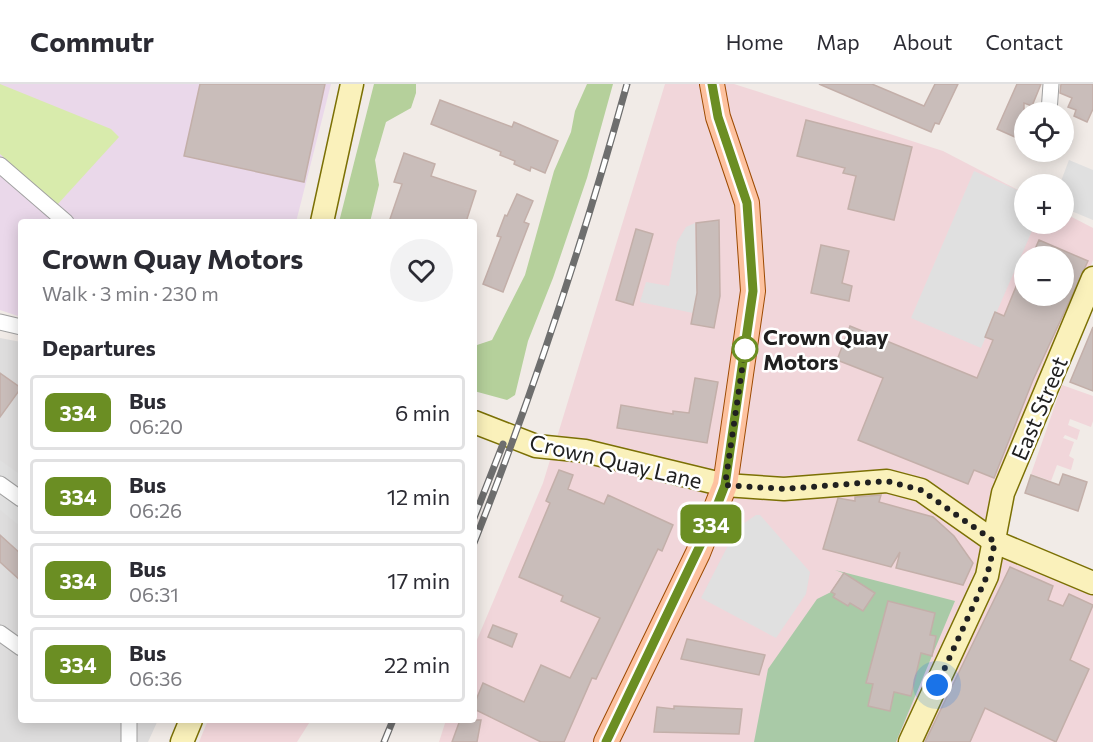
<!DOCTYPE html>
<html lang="en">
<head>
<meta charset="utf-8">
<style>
  :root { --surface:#fff; --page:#f2f2f3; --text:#2b2b33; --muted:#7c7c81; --line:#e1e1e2 }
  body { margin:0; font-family:Commissioner,sans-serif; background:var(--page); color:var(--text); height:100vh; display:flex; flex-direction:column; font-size:22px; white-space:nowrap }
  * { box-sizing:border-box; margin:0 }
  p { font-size:20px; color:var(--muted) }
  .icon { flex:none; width:33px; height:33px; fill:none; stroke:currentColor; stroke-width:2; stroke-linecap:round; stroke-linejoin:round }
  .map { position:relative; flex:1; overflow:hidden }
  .side { position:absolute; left:18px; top:135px; width:459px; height:504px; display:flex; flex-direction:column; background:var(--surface); border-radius:6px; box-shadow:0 3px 15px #0003 }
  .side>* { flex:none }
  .badge { padding:0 12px; border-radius:9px; font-size:21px; line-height:39px }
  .tools { position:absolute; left:1014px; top:18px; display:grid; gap:12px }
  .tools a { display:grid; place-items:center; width:60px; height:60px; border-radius:50%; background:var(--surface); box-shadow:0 3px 15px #0003; font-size:30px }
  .you { position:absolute; width:30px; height:30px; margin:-15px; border:4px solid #fff; border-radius:50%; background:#1a73e8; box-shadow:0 0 0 9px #1a73e833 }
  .map>.badge { position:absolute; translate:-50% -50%; box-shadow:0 0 0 3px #fff }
  h2 { padding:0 24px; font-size:22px; line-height:54px }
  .round { display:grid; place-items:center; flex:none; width:63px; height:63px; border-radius:32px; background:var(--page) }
  .overview { display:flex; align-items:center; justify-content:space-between; height:102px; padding:0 24px }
  h1 { font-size:28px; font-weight:700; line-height:45px }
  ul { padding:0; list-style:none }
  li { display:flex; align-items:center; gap:18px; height:75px; margin:0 12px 9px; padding:0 12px; border:3px solid var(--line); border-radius:6px }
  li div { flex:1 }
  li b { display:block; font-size:22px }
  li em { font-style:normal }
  li .badge { min-width:66px; font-weight:700; text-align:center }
  header { display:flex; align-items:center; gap:36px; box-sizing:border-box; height:84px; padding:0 30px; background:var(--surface); border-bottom:2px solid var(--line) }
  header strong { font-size:28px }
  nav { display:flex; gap:33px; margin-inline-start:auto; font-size:21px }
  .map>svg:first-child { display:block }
</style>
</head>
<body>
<header>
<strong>Commutr</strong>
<nav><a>Home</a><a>Map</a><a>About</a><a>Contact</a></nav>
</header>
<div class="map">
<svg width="1093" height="658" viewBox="0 0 1093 658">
  <rect width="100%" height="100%" fill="#f1ebe7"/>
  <polygon fill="#dedddd" points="0,254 21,258 21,636 158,636 148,658 0,658"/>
  <g fill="#f1d6da" fill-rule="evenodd">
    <path d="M 665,0 L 734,0 L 943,67 L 1024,109 L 1024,140 L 1064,140 L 1064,129 L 1093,144 L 1093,176 L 980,463 L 1093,509 L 1093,658 L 439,658 L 446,636 L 474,636 L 474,563 L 543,399 ZM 1024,172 L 1064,172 L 1064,212 L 1024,212 Z"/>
    <polygon points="1062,301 1093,312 1093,337 1091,343 1070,335 1068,341 1080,346 1077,356 1065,351 1063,354 1074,358 1069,372 1074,375 1071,386 1057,381 1051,397 1031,390"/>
    <polygon points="208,636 311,636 297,658 199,658"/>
  </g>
  <polygon fill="#ead8ea" points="0,0 331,0 296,138 21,138 21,233 0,226"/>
  <polygon fill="#d8ebac" points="0,0 111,45 119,53 57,121 0,70"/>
  <g fill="#b5d09b">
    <polygon points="374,0 416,0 416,9 411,24 386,38 375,76 379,101 370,138 339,138"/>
    <polygon points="587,0 613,0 587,94 553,194 528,257 515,311 507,316 474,307 474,262 492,256 525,191 554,87 571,48 575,27"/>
  </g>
  <polygon fill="#a9caa7" points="835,486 955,517 896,658 754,658 768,585 817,515 831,508 843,489"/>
  <g fill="#e0e0e0">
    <polygon points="1069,76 1093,86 1093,136 1064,124 1064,100 1060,100"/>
    <polygon points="974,87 1024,109 1024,140 1035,140 981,264 911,234"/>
    <polygon points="695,139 697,209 693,229 640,218 646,198 669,202 677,158 686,143"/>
    <polygon points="0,376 21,391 21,443 0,426"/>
    <polygon points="756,431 760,431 810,488 806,510 776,554 701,514 737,444"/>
  </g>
  <g fill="#c9bdba" stroke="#c3afa9" stroke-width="1.5">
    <polygon points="200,0 325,0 304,98 184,72"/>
    <polygon points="819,0 872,0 924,22 935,0 958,0 939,40 935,39 931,48"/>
    <polygon points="1017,0 1041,0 1032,22 1024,19 1024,57 997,45"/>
    <polygon points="1061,0 1093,0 1093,25 1087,38 1074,32 1076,26 1068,23 1072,14 1060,9"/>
    <polygon points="440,16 512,43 514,38 558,57 545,89 531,83 530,87 514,80 515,77 500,71 501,68 431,40"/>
    <polygon points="806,36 912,63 894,136 848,125 856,92 843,89 845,84 797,72"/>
    <polygon points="404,69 435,80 431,92 476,107 466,138 389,138 402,100 394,98"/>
    <polygon points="517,110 533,117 524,138 529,140 503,208 483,200 501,153 497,152 505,131 507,132"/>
    <polygon points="719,136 720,212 714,244 691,240 697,209 696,139"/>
    <polygon points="636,145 653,150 633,221 616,216"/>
    <polygon points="1039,156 1088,177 1033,296 994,394 974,386 968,400 858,356 883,294 837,276 850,242 977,294 993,256 985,253 995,228 1004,232 1024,183 1024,212 1064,212 1064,172 1032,172"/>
    <polygon points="821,161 849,167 842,199 852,202 849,217 811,209"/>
    <polygon points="1093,243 1093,307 1070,298"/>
    <polygon points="0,289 21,304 0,333"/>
    <polygon points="695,294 718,298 707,359 617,344 621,321 673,330 673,327 689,329"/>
    <polygon points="559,386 573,391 568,405 604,420 608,411 673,441 662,467 658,465 596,595 592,594 564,658 541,658 474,625 474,621 483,599 524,618 541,581 570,594 600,534 561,517 563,512 519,493 550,419 546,417"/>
    <polygon points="1063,390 1087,398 1078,427 1025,409 1031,391 1059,401"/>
    <polygon points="881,411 879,418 933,433 954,452 973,479 963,501 896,484 900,468 891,483 823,465 838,414 855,417 855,413"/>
    <polygon points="0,451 21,470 21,497 0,478"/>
    <polygon points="1010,483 1053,502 1048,516 1063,522 1069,510 1093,521 1070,576 1089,585 1056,658 985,624 970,658 925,658"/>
    <polygon points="844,489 875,509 863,527 850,519 848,522 833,513 835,510 831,508"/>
    <polygon points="888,517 935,529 930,551 936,552 932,572 921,569 911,612 894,608 890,627 868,622 873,600 866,599"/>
    <polygon points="493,541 517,550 512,563 488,553"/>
    <polygon points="687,555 765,571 759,591 681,575"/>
    <polygon points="674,622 742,625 739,650 654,648 657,623 674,625"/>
    <polygon points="460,636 481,636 477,658 452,658"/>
  </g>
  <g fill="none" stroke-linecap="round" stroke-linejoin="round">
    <defs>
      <g id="street">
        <polyline points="1049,28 1051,0"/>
        <polyline points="1064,55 1064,56"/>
        <polyline points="0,81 66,138"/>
        <polyline points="0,238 21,243"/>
        <polyline points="0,400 21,415"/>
        <polyline points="0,549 21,564"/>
        <polyline points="129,636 129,658"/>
      </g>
      <g id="secondary">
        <polyline points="322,138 352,0"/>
        <polyline points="474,338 536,362 585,367 725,401 784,405 887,397 921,406 995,458 1093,499"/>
        <polyline points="182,658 191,636"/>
        <polyline points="910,658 987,492 1003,409 1093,194"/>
      </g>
      <polyline id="primary" points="606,658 698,469 725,401 753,207 747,119 718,33 712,0"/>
    </defs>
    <use href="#street" stroke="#a1a1a1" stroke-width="17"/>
    <use href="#secondary" stroke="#7b7004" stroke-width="25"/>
    <use href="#primary" stroke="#9c4900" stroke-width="26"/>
    <use href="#street" stroke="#fff" stroke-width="15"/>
    <use href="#secondary" stroke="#faf1bb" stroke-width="22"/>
    <use href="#primary" stroke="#fdc2a0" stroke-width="24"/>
    <defs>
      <g id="rail">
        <polyline points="474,434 503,360"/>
        <path d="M 474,459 C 533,309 584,155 627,0"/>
        <polyline points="384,658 393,636"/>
      </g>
    </defs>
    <use href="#rail" stroke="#6e6e6e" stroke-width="7"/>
    <use href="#rail" stroke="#fff" stroke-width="4.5" stroke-dasharray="14" stroke-linecap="butt"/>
  </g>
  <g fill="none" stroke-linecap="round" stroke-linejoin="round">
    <defs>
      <polyline id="line" points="606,658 708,445 725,401 753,207 747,119 718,33 712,0"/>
    </defs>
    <use href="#line" stroke="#fff" stroke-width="14"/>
    <use href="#line" stroke="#6b8e23" stroke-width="9"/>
    <polyline stroke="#202020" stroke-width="6" stroke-dasharray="0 10.8" points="745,265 725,401 784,405 887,397 921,406 995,458 987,492 937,601"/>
  </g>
  <circle fill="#fff" stroke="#6b8e23" stroke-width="3" cx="745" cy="265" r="12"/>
  <g text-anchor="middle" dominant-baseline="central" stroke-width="5" stroke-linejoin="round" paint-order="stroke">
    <g font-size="22" font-weight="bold" fill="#202020" stroke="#fff" text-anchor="start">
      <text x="763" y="252">Crown Quay<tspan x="763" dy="25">Motors</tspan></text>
    </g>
    <g font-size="22" fill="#202020" stroke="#fff">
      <text transform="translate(1039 324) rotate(-67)">East Street</text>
      <text transform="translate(616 377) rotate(13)">Crown Quay Lane</text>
    </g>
  </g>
</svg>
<div class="tools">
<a><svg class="icon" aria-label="locate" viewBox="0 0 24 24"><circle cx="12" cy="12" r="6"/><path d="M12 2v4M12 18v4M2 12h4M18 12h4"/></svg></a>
<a>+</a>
<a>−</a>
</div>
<div class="you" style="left:937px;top:601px"></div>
<b class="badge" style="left:711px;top:440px;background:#6b8e23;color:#fff">334</b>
<section class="side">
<div class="overview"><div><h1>Crown Quay Motors</h1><p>Walk · 3 min · 230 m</p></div><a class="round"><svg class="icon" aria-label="heart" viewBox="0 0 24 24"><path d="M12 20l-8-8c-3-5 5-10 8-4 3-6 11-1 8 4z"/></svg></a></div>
<h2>Departures</h2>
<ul>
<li><span class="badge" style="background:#6b8e23;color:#fff">334</span><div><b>Bus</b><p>06:20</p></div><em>6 min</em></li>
<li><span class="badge" style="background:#6b8e23;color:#fff">334</span><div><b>Bus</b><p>06:26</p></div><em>12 min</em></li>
<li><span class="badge" style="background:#6b8e23;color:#fff">334</span><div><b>Bus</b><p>06:31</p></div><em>17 min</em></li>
<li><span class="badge" style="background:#6b8e23;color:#fff">334</span><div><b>Bus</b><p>06:36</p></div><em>22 min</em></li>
</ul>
</section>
</div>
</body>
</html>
